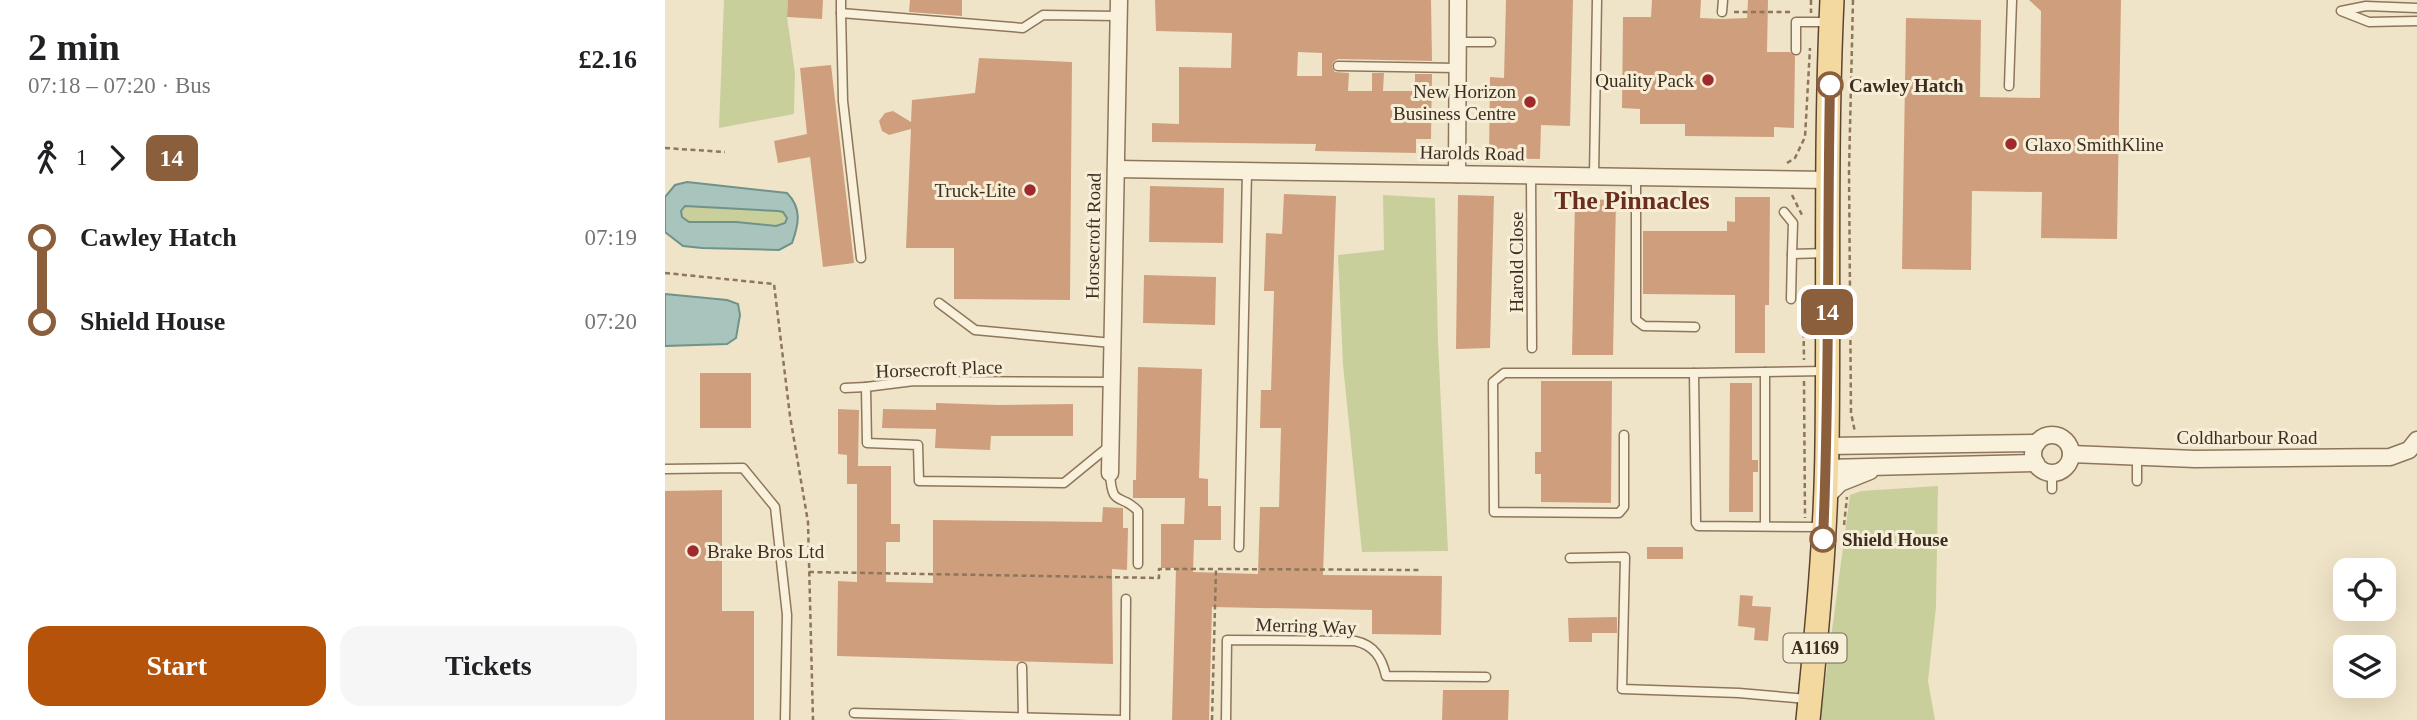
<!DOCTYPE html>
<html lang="en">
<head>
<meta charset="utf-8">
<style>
  :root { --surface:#fff; --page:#f6f6f6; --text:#202124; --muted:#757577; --accent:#b45309 }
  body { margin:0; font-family:"Times New Roman",serif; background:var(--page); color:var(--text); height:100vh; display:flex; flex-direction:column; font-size:26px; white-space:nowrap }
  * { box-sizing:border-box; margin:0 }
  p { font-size:23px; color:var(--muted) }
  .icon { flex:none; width:38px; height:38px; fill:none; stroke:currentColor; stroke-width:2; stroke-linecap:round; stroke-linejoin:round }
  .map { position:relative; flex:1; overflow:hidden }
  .details { display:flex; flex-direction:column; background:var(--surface); width:665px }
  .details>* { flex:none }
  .badge { padding:0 14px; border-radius:10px; font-size:24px; line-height:46px }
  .controls { position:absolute; left:1668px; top:558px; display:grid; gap:14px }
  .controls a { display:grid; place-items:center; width:63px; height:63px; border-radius:14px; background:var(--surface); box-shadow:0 7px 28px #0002; font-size:35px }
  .map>.badge { position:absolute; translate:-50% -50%; box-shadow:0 0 0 4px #fff }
  .legs { display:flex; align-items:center; gap:10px; height:77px; padding:0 28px; font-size:23px }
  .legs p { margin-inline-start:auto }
  .head { display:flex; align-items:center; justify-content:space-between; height:119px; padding:0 28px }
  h1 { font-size:38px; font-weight:700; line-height:52px }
  .action { display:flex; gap:14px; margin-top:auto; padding:14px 28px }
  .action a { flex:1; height:80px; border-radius:21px; background:var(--accent); color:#fff; font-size:28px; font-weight:700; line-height:80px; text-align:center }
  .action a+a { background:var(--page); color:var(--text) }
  ul { padding:0 28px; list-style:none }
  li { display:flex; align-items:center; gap:24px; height:84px; font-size:26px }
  li i { display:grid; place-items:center; width:10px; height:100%; margin:0 9px; background:currentColor }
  li i::after { content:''; width:18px; height:18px; margin:-9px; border:5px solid; border-radius:50%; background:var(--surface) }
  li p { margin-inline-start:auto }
  li:first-child i { background:linear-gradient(#0000 50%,currentColor 0) }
  li:last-child i { background:linear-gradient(currentColor 50%,#0000 0) }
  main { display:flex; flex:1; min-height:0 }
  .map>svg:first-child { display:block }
</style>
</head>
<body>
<main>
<section class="details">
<div class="head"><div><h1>2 min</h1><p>07:18 – 07:20 · Bus</p></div><b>£2.16</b></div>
<div class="legs"><svg class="icon" aria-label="walk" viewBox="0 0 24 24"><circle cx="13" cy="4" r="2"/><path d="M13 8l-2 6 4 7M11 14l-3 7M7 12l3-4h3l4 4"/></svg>1<svg class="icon" aria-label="forward" viewBox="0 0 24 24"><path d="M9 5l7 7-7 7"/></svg><b class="badge" style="background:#8b5e3c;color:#fff">14</b></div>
<ul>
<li><i style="color:#8b5e3c"></i><b>Cawley Hatch</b><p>07:19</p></li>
<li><i style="color:#8b5e3c"></i><b>Shield House</b><p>07:20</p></li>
</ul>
<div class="action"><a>Start</a><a>Tickets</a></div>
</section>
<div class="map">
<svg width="1752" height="720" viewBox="0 0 1752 720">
  <rect width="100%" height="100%" fill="#f0e4c8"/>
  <g fill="#c9cf9b">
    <polygon points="59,0 123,0 122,17 130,73 129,114 54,128"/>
    <polygon points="718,195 770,198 773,342 783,551 697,552 678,365 673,255 719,250"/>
    <polygon points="20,206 113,211 118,212 122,218 120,223 111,226 71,222 24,222 17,217 15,211"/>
    <polygon points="1273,486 1271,607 1263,681 1270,720 1155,720 1185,495 1196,491"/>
  </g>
  <g fill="#a9c4bc" stroke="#6f938a" stroke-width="2" fill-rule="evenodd">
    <path d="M 22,182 L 122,193 C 137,208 134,224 127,243 L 114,250 L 37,248 L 18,246 L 0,232 L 0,197 L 10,185 ZM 20,206 L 113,211 L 118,212 L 122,218 L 120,223 L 111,226 L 71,222 L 24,222 L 17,217 L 16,211 Z"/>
    <polygon points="0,294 62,300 73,304 75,315 71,338 62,344 0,346"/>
  </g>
  <g fill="#cf9f7d" fill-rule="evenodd">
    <polygon points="123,0 158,0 157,19 122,17"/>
    <polygon points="245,0 297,0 297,16 244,12"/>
    <path d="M 490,0 L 766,0 L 767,61 L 673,59 L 668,62 L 667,67 L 670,72 L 684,73 L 683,91 L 707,91 L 707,73 L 719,73 L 718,91 L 750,91 L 750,74 L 767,74 L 766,139 L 751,139 L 751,153 L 650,151 L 651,144 L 487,142 L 487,123 L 514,124 L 514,67 L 566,68 L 567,33 L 491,31 ZM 633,52 L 657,53 L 657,76 L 632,76 Z"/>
    <polygon points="841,0 908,0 905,126 876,125 875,159 824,158 825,77 839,78"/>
    <polygon points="987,0 1036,0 1035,18 1057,19 1082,18 1083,0 1103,0 1102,52 1125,52 1130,56 1129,128 1109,127 1109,137 1020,136 1020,124 975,124 975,109 957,108 958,17 986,17"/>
    <polygon points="1364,0 1456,0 1452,239 1376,238 1377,192 1307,191 1306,270 1237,269 1241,18 1316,20 1315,97 1375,98 1376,11"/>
    <polygon points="314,58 407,62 405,300 289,299 289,248 241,248 246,129 224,135 217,131 214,121 220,113 228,111 246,122 247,100 310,93"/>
    <polygon points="166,65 189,263 158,267 145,157 113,163 109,141 142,134 135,68"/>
    <polygon points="485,186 559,188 558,243 484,242"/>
    <polygon points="619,194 671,196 658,575 777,576 776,635 707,634 707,610 547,607 544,720 507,720 511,568 496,568 496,524 519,524 520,498 468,498 468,480 471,480 473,367 537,369 534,478 543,479 543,506 556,506 556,540 529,540 528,572 593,574 595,507 614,507 616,428 595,428 596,390 606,390 609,291 599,291 601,233 617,234"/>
    <polygon points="793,195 829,196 825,348 791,349"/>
    <polygon points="1070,197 1105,197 1104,305 1100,305 1100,353 1070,353 1070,295 978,294 978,231 1062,231 1062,221 1070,222"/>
    <polygon points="910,199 951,200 948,355 907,355"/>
    <polygon points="479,275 551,277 550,325 478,323"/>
    <rect x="35" y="373" width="51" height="55"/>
    <polygon points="876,381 947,381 946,503 876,502 876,474 870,474 870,452 876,452"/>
    <polygon points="1065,383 1087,383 1087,460 1093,460 1093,472 1088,472 1088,512 1064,512"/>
    <polygon points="271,403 334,405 408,404 408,436 326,436 325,450 270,448 271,429 217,428 218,409 271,410"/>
    <polygon points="173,409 194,410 193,466 226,466 226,524 235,524 235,542 221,542 221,582 268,583 268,520 437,522 438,507 458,508 458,528 463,528 462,570 447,569 448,664 172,656 173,581 192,582 192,484 182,484 182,455 173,454"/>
    <polygon points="57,490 57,611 89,611 89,720 0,720 0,491"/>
    <rect x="982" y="547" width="36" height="12"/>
    <polygon points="1075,595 1088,596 1087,606 1106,607 1103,641 1089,640 1090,628 1073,626"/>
    <polygon points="952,617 952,633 927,633 927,642 904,642 903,618"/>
    <polygon points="778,690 844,690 843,720 777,720"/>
  </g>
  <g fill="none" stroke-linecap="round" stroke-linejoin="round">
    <defs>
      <g id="service">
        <polyline points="176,0 176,13 358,28 378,15 453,16"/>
        <polyline points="1752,8 1701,6 1676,11 1704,22 1752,21"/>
        <polyline points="1057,12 1058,0"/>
        <polyline points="176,13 178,101 196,258"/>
        <polyline points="792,42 826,42"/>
        <polyline points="1131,50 1131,22 1163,22"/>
        <polyline points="673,66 792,68"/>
        <polyline points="1344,86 1347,0"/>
        <polyline points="866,175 867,348"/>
        <polyline points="929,176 932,0"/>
        <polyline points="971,177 971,320 979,326 1030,327"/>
        <polyline points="1119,212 1128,223 1127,254 1162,253"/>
        <polyline points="1126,299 1127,254"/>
        <polyline points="274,303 310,330 447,343"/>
        <polyline points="1100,372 1100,526"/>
        <polyline points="180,388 201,387"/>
        <polyline points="959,435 959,507 954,513 829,512 828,382 839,373 1029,373"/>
        <polyline points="443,447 399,483 254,481 253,445 202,443 201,387 249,381 446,382"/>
        <polyline points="0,469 78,468 110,507 122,615 120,720"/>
        <path d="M 445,473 C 447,509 455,492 473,511 L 473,564"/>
        <polyline points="1387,473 1387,489"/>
        <polyline points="1472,481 1472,457"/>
        <polyline points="1156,527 1033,526 1031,523 1029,373 1160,371"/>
        <polyline points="574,547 582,171"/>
        <polyline points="905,558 960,557 957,689 1074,693 1142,699"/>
        <polyline points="357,667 358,717"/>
        <polyline points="189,713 456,720"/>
        <polyline points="460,720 461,599"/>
        <path d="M 561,720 L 562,640 L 690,641 C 709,645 717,658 721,676 L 821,677"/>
      </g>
      <g id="minor">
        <polyline points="451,169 1163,180"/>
        <polyline points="792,174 793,0"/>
        <circle cx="1387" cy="454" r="19"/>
        <polyline points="1162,446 1372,443"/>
        <polyline points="1406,454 1530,459 1725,457 1744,450 1752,440"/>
        <polyline points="1162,468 1371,463"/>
        <polyline points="445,473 454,0"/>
        <polyline points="1160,498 1175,483 1205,471"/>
      </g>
      <path id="primary" d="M 1143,720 C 1152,629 1161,537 1162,445 C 1164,297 1160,148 1167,0"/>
    </defs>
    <use href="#service" stroke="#8d765c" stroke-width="11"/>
    <use href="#minor" stroke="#8d765c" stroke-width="19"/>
    <use href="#primary" stroke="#5b4430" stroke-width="26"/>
    <g stroke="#8d765c" stroke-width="2.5" stroke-dasharray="5 3.5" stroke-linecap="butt">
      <polyline points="1146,0 1146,13"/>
      <polyline points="1188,0 1184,171 1186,413 1190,432"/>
      <polyline points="1069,12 1125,12"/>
      <polyline points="0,148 60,152"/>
      <polyline points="1122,163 1130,158 1140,137 1145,48"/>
      <polyline points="1127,195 1138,217"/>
      <polyline points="0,273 109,284 125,416 143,522 148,720"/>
      <polyline points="1138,290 1139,360"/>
      <polyline points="1139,381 1140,518"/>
      <polyline points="1179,525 1182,497"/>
      <polyline points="144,572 494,578 494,569 551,569"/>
      <polyline points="547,720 551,569 754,570"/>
    </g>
    <use href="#service" stroke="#faf1dc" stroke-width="8"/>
    <use href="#minor" stroke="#faf1dc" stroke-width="16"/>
    <use href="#primary" stroke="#f3d9a0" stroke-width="23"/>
  </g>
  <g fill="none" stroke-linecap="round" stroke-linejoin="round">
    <defs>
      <path id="line-1" d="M 1158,539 C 1165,388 1162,236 1165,85"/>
    </defs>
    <use href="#line-1" stroke="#fff" stroke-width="16"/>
    <use href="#line-1" stroke="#8b5e3c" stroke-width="10"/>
  </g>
  <g fill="#9e2a2b" stroke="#f7eed8" stroke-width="2.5">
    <circle cx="1043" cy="80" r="7"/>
    <circle cx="865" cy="102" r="7"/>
    <circle cx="1346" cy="144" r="7"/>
    <circle cx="365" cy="190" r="7"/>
    <circle cx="28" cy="551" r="7"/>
  </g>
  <g fill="#fff" stroke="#8b5e3c" stroke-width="3.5">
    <circle cx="1165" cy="85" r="12"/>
    <circle cx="1158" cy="539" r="12"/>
  </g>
  <g text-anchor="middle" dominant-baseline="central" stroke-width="6" stroke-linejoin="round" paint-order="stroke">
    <rect fill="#f7eed8" stroke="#756857" stroke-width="2" x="1118.5" y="633.5" width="63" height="29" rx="5"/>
    <g font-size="18" font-weight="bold" fill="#3d2e20">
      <text x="1150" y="648">A1169</text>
    </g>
    <g font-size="19" fill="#3d2e20" stroke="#f7eed8" text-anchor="end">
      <text x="1029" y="80">Quality Pack</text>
      <text x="851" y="91">New Horizon<tspan x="851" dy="22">Business Centre</tspan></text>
      <text x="1360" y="144" text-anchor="start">Glaxo SmithKline</text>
      <text x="351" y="190">Truck-Lite</text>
      <text x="42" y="551" text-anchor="start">Brake Bros Ltd</text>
    </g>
    <g font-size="19" font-weight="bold" fill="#3d2e20" stroke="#f7eed8" text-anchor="start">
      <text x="1184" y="85">Cawley Hatch</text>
      <text x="1177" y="539">Shield House</text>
    </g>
    <g font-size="19" fill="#3d2e20" stroke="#f7eed8">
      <text transform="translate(807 153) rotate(1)">Harolds Road</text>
      <text transform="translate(428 236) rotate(-89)">Horsecroft Road</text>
      <text transform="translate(851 262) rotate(-90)">Harold Close</text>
      <text transform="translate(274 369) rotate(-2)">Horsecroft Place</text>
      <text x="1582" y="437">Coldharbour Road</text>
      <text transform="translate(641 626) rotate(2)">Merring Way</text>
    </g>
    <g font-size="26" font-weight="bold" fill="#6b2e1e" stroke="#f7eed8">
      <text x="967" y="200">The Pinnacles</text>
    </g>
  </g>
</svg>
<div class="controls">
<a><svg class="icon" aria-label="locate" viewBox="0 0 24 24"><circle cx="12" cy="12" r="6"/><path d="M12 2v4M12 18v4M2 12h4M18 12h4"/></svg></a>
<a><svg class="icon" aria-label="layers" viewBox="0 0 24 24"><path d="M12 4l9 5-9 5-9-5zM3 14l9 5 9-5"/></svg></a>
</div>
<b class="badge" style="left:1162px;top:312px;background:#8b5e3c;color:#fff">14</b>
</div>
</main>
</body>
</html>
